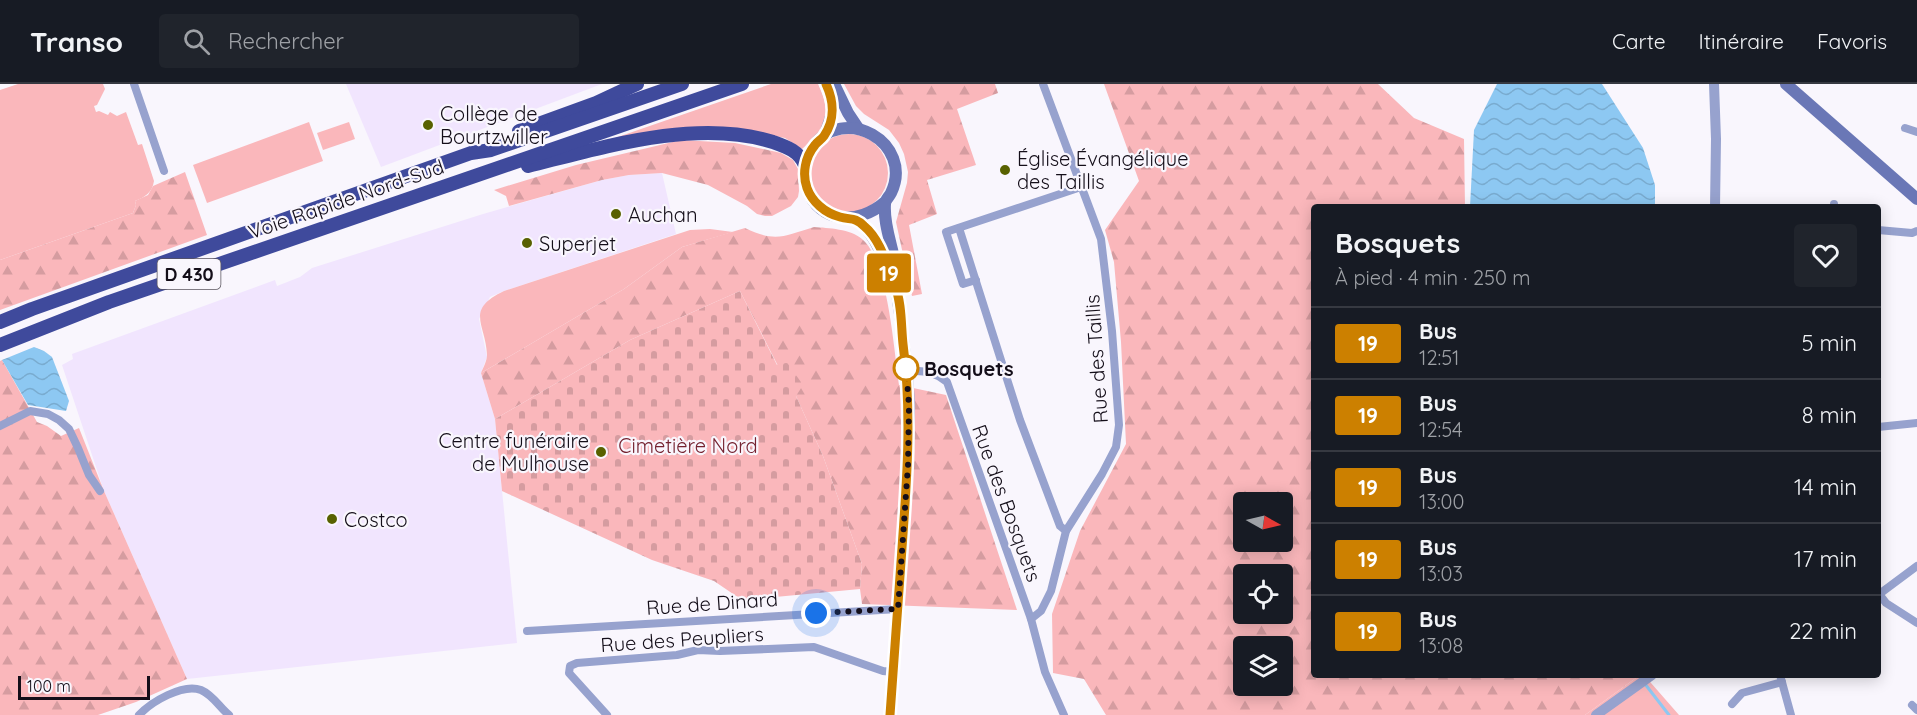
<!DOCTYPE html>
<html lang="fr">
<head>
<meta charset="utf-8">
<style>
  :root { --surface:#171b24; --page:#20242c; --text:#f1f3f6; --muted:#9ea1a6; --line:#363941 }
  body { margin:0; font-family:Quicksand,sans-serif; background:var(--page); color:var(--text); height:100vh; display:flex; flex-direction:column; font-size:22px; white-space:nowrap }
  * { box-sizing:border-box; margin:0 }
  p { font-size:20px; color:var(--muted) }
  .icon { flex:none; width:33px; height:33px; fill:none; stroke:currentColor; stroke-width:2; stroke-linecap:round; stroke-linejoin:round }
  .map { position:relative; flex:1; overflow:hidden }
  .side { position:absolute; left:1311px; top:120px; width:570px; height:474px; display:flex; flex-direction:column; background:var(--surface); border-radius:6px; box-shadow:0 3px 15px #0003 }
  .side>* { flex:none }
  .badge { padding:0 12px; border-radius:4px; font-size:21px; line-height:39px }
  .needle { width:39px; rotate:98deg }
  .tools { position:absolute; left:1233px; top:408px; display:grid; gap:12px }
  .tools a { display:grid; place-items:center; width:60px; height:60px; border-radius:6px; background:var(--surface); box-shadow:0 3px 15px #0003; font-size:30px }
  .scale { position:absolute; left:18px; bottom:15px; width:132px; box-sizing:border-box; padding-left:6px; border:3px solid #140e19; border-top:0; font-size:16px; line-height:21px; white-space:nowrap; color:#140e19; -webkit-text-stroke:4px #f9f6fd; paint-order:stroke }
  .you { position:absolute; width:30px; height:30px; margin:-15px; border:4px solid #fff; border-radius:50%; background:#1a73e8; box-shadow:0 0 0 9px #1a73e833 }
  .map>.badge { position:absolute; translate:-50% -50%; box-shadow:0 0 0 3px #fff }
  .round { display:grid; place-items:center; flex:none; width:63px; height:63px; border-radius:6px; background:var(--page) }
  .summary { display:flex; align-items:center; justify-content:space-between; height:102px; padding:0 24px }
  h1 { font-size:28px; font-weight:700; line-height:45px }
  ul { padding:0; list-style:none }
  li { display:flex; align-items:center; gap:18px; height:72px; padding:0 24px; border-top:2px solid var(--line) }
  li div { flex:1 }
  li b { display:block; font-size:22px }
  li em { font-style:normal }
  li .badge { min-width:66px; font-weight:700; text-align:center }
  header { display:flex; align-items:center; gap:36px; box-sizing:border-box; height:84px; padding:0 30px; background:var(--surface); border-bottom:2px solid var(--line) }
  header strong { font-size:28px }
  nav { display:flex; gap:33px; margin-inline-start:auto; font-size:21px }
  .search { width:420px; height:54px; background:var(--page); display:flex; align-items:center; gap:15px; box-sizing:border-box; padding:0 21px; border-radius:6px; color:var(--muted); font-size:22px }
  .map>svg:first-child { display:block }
</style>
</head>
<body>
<header>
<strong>Transo</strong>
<div class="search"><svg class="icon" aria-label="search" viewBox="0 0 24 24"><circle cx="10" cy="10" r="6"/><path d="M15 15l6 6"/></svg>Rechercher</div>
<nav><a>Carte</a><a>Itinéraire</a><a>Favoris</a></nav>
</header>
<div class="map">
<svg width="1917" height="631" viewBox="0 0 1917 631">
  <defs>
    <pattern id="forest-firs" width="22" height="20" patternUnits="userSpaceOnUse" patternTransform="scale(1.5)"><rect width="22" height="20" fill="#fab7bb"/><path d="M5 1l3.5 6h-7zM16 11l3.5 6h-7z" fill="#d59ca0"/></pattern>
    <pattern id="cemetery-stones" width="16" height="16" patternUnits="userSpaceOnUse" patternTransform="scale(1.5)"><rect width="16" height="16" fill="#fab7bb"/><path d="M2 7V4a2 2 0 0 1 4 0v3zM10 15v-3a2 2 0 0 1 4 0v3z" fill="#d59ca0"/></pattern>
    <pattern id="water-waves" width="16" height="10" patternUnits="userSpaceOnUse" patternTransform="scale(1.5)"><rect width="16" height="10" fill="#8dc8f2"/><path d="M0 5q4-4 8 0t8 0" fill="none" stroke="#79abcf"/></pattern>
  </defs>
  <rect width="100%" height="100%" fill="#f9f6fd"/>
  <g fill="#f1e5fe">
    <polygon points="346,0 602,0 381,83"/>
    <polygon points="662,89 676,150 504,207 490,213 479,235 487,273 481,289 495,335 517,559 187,595 104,407 62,281 73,275 72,270 275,196 277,202 300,193 312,184 483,130 602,96 629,91"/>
  </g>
  <g fill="#fab7bb">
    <path d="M 18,0 L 103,0 L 105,5 L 97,21 L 94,22 L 96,28 L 99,27 L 108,31 L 110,28 L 117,32 L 126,28 L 138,61 L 142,60 L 154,97 C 152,109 145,113 135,117 L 136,121 L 133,129 L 0,176 L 0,6 Z"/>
    <path d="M 771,0 L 818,0 C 825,15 831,33 820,47 C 815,54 808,59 802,65 L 785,54 L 759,49 L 612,55 Z"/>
    <polygon points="309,38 323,77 207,119 193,81"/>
    <polygon points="349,38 355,55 323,66 317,49"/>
    <circle cx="849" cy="89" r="39"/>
    <path d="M 710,145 L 733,148 L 682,163 L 624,205 L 481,289 C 483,284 487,277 487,271 C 486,240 464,226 504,207 L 690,146 Z"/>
    <polygon points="1640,591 1644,591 1679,631 1585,631"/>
  </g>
  <g fill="url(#forest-firs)" fill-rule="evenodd">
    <polygon points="844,0 995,0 998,9 957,25 976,81 927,96 937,130 909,141 922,210 912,212 896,138 907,99 908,88 904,70 899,59 889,46 864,30 856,22"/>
    <path d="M 1104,0 L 1378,0 L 1414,34 L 1464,55 L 1465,123 L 1314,123 L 1314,591 L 1640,591 L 1585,631 L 1106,631 L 1084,595 L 1053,589 L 1052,530 L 1080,447 L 1126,360 L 1121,258 L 1114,178 L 1105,146 L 1139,97 ZM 1282,418 L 1282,458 L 1244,458 L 1244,418 ZM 1244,490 L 1282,490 L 1282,530 L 1244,530 ZM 1244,562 L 1282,562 L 1282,602 L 1244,602 Z"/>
    <polygon points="681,56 735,59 781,69 793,76 798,85 799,107 798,113 791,122 772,132 765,132 757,130 747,122 708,101 662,89 629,91 602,96 509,122 506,112 494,106 576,81"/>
    <polygon points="185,88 207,151 0,226 0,176 133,129 136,121 135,117 148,111 153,102"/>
    <path d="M 814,143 C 828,144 851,145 862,155 C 888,176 894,267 899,301 L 946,311 L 1017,526 L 862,520 L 860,505 L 862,480 L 823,372 L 796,312 L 778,282 L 740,207 L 630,256 L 495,335 L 481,289 L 624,205 L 682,163 L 745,144 C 776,159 784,152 814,143 Z"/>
    <polygon points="2,276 37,338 47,342 61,352 79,344 104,407 187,595 136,618 98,631 0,631 0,277"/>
  </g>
  <polygon fill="url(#cemetery-stones)" points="740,207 777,281 786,277 803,301 796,312 823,372 862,480 860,505 742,516 714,497 652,476 502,407 495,335 630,256"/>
  <g fill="url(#water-waves)">
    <polygon points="1497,0 1602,0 1643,64 1655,101 1655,123 1470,123 1474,46"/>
    <polygon points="34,263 44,267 52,273 69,317 66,327 28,321 2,276"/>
  </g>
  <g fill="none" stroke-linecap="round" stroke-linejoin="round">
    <polyline stroke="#8dc8f2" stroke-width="3" points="1645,600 1669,631"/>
    <g stroke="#97a2ce" stroke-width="8">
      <polyline points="134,0 164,87"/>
      <polyline points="1905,44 1917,48"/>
      <polyline points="1834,123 1834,120"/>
      <polyline points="959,144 1020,336 1060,442 1066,447"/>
      <polyline points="1878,146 1912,149 1917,147"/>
      <polyline points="976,196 963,200 946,148 1081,103"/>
      <path d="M 907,287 C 921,286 936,288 947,298 L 1031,535 L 1045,588 L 1064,631"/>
      <polyline points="0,342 30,327 48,330 59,336 69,345 78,364 89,391 100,407"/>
      <polyline points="1878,343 1917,339"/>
      <polyline points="1879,510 1886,519 1917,539"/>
      <polyline points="1878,511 1917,482"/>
      <polyline points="1031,535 1041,527 1051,507 1066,447 1102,390 1116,363 1119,341 1112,247 1101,155 1043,0"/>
      <polyline points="527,547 898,525"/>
      <polyline points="1780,591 1791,631"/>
      <polyline points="1732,620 1742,609 1782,598"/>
      <polyline points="1912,621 1917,626"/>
      <path d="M 139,631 C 151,618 183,599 201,606 C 213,611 220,624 229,631"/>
      <polyline points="607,631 569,589 570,582 577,579 677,571 698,566 720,567 814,563 883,587 893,588"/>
    </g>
    <g stroke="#97a2ce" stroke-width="10">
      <polyline points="1714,0 1716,55 1715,123"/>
      <polyline points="1596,631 1652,591"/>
    </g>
    <g stroke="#6a77b6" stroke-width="12">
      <polyline points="834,0 848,29 858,44"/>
      <polyline points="1786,0 1917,115"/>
      <path d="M 824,52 C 833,31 836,21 826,0"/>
      <path d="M 885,118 C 859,141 819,140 807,104 C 803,90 805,76 812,64 C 843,18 915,59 891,109 C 889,113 885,116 885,120 C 883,145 896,168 896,192 C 896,207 899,222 901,237 C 904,266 908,294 909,323 C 909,367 906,411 903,454 C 899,513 894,572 890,631"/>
      <path d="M 854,134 C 878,150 883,176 894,201"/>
    </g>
    <g stroke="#3f4a9c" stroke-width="14">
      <polyline points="519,47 596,19 637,0"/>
      <path d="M 528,82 C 604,63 697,34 773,58 C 787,63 799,67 805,81"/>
      <polyline points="0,238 32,225 471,69 491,66 682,0"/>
      <polyline points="0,261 109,218 742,0"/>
    </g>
  </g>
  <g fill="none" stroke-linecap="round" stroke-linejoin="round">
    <defs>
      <path id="line" d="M 826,0 C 834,17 835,36 824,52 C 822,55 817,58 815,61 C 805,73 802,90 807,104 C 812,118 825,129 840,133 C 851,136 855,133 864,142 C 881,156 887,182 895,202 C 902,219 901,242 903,260 C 912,328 907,396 902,464 C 898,519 894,575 890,631"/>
    </defs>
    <use href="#line" stroke="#fff" stroke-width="14"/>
    <use href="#line" stroke="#cc8000" stroke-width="9"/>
    <polyline stroke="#140e19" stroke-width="6" stroke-dasharray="0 10.8" points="816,529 898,525 908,381 909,322 906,284"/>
  </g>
  <g fill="#586100" stroke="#f9f6fd" stroke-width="2">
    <circle cx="428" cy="41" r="6"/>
    <circle cx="1005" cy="86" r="6"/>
    <circle cx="616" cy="130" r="6"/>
    <circle cx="527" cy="159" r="6"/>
    <circle cx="601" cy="368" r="6"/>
    <circle cx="332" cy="435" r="6"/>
  </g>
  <circle fill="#fff" stroke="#cc8000" stroke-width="3" cx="906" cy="284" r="12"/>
  <g text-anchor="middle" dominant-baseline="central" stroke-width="4.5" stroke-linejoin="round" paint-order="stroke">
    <rect fill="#f9f6fd" stroke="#59545d" stroke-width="1.5" x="157.5" y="175" width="63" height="30" rx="4.5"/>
    <g font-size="18" font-weight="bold" fill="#140e19">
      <text x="189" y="190">D 430</text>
    </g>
    <g font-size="20" fill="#140e19" stroke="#f9f6fd" text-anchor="start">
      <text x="440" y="29">Collège de<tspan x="440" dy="23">Bourtzwiller</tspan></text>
      <text x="1017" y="74">Église Évangélique<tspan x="1017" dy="23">des Taillis</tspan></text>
      <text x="628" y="130">Auchan</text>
      <text x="539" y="159">Superjet</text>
      <text x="589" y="356" text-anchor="end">Centre funéraire<tspan x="589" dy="23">de Mulhouse</tspan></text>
      <text x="344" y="435">Costco</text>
    </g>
    <g font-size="20" fill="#140e19" stroke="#f9f6fd">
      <text transform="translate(346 115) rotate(-19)">Voie Rapide Nord-Sud</text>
      <text transform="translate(1096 275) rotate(-94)">Rue des Taillis</text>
      <text transform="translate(1007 419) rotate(70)">Rue des Bosquets</text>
      <text transform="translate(712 519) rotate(-4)">Rue de Dinard</text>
      <text transform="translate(682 555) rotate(-4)">Rue des Peupliers</text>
    </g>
    <g font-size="20" font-weight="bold" fill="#140e19" stroke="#f9f6fd" text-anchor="start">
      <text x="924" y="284">Bosquets</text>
    </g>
    <g font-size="20" fill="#752230" stroke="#f9f6fd">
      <text x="688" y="361">Cimetière Nord</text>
    </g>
  </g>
</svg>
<div class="tools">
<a><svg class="needle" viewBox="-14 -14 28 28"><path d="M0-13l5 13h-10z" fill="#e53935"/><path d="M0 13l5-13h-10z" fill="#9ea1a6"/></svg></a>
<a><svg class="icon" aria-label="locate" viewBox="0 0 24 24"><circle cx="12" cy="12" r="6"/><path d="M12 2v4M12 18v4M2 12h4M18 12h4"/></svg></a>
<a><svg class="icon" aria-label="layers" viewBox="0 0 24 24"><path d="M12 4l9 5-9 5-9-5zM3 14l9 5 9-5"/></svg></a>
</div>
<div class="scale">100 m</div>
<div class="you" style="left:816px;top:529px"></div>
<b class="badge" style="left:889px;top:189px;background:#cc8000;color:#fff">19</b>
<section class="side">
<div class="summary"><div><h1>Bosquets</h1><p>À pied · 4 min · 250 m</p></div><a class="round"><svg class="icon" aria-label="heart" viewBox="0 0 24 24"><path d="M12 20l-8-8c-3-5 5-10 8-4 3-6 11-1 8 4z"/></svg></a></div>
<ul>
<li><span class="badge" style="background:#cc8000;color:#fff">19</span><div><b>Bus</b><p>12:51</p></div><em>5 min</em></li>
<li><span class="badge" style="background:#cc8000;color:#fff">19</span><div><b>Bus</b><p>12:54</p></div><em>8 min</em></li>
<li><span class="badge" style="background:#cc8000;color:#fff">19</span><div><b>Bus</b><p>13:00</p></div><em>14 min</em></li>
<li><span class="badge" style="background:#cc8000;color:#fff">19</span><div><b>Bus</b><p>13:03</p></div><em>17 min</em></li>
<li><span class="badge" style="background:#cc8000;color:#fff">19</span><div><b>Bus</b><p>13:08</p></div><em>22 min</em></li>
</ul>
</section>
</div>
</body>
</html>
